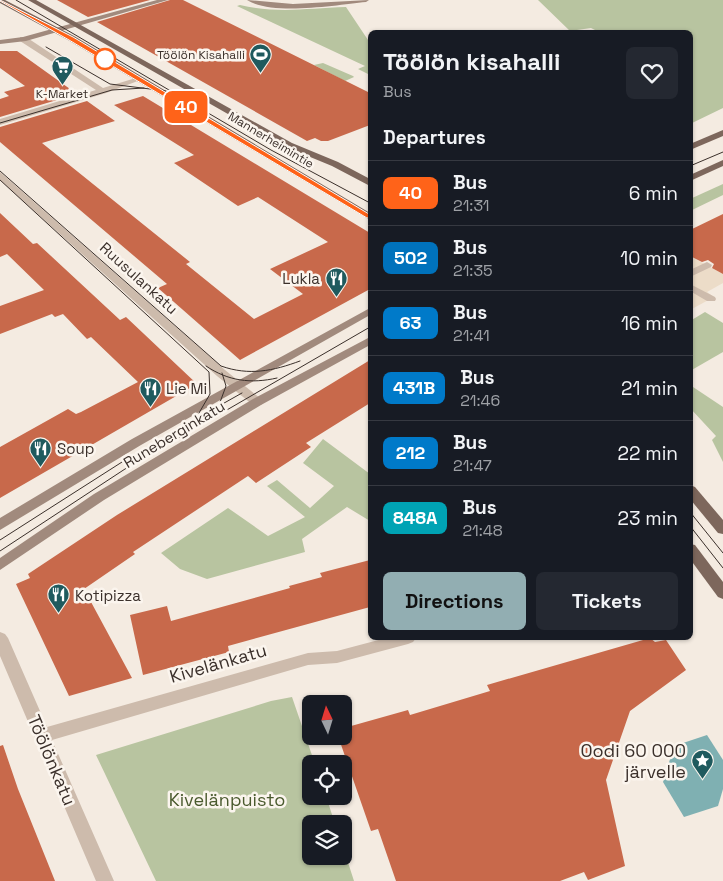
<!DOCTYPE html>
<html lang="en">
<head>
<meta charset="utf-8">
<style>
  :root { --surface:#171b24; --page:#242831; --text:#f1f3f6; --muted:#9ea1a6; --line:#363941; --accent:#92aeb2 }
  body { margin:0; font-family:"Space Grotesk",sans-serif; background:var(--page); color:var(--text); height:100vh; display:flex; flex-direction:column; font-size:19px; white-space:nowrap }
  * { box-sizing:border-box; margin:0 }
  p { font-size:16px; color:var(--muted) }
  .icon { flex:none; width:28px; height:28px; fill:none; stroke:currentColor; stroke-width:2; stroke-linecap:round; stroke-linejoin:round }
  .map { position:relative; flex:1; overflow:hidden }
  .panel { position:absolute; left:368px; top:30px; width:325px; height:610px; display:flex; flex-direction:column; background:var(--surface); border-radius:8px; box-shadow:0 1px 4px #0004 }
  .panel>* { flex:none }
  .badge { padding:0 10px; border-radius:8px; font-size:18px; line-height:32px }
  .needle { width:32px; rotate:356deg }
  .buttons { position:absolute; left:302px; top:695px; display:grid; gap:10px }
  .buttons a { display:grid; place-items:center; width:50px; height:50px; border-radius:8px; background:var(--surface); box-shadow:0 1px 4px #0004; font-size:25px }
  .map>.badge { position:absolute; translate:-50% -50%; box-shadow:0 0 0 2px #fff }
  h2 { padding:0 15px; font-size:19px; line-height:45px }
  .round { display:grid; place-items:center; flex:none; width:52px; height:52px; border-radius:8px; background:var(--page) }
  .overview { display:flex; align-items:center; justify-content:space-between; height:85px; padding:0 15px }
  h1 { font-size:24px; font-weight:800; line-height:38px }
  .action { display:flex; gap:10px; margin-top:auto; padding:10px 15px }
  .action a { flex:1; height:58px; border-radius:8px; background:var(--accent); color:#111; font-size:20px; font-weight:800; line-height:58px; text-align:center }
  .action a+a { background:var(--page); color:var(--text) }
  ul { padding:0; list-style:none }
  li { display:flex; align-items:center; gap:15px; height:65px; padding:0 15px; border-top:1px solid var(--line) }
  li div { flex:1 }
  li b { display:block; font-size:19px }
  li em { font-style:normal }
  li .badge { min-width:55px; font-weight:700; text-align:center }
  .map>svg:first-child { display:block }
</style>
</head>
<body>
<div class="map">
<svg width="723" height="881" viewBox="0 0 723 881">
  <rect width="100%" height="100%" fill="#f4ebe1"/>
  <g fill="#b8c4a0">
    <polygon points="538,0 723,0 723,108 690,124 690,32 599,32 591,28 570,31"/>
    <path d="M 240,5 C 280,14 307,8 346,7 L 370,43 L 370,75 L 358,69 L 365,66 L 237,6 Z"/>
    <polygon points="323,63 353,76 354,77 345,81 314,65"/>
    <polygon points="723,184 723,195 690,211 690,199"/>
    <polygon points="705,312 723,323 723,352 690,371 690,321"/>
    <polygon points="690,385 723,407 723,462 712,440 716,436 690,408"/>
    <polygon points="323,439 370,474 370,521 347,507 302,539 305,552 207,579 180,569 161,553 228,508 268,536 305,517 267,486 277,480 310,508 334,486 303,463"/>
    <polygon points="292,697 315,764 311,764 311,796 326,796 335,824 311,824 311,856 344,856 344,850 354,881 156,881 96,755 271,701"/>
  </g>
  <polygon fill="#ecdcc8" points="690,256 723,274 723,283 707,292 714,297 690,310"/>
  <polygon fill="#7fb0b2" points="707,735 723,760 723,789 718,806 684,817 663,782 674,746"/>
  <g fill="#c8694b">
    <polygon points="57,0 150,0 88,17"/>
    <polygon points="170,0 183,0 370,93 370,125 328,141 321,141 315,138 307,141 97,22"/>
    <polygon points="0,51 17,51 77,94 0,117 0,99 9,96 4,92 25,86 0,68"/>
    <polygon points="143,96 370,233 370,289 240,360 158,288 167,284 0,142 0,127 87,101 115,121 42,143 190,262 186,264 254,319 303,294 270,269 328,242 258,197 238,206 174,163 194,155 114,105"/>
    <polygon points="0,213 33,244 37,243 120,320 126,317 197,384 0,498 0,447 68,409 76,414 81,412 138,382 91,337 87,339 63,314 55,317 52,314 0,334 0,306 44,290 7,254 0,257"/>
    <polygon points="723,214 723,274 712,268 714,264 708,260 702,262 690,256 690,230"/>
    <polygon points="370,360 370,403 306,443 311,447 256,483 248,476 133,552 135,554 84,589 132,678 69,696 16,584 30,578 28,574 117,515"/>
    <polygon points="370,560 370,607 228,646 229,652 143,675 130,615 167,606 171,621 290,588 289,586 322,577 320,573"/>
    <polygon points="650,638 655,642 666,640 686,670 630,711 606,780 625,866 588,880 584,872 560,881 396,881 378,829 371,831 338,736 344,736 344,728 408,710 410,715 490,691 487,685"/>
    <polygon points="3,745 18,789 55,881 0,881 0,746"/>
  </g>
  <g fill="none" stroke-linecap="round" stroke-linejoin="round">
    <g fill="#cdbbac" fill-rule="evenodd">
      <polygon points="20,37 26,37 103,88 139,77 143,79 106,93 0,125 0,119 96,90 20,41"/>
      <polygon points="0,172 225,370 261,399 263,402 261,405 253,405 217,376 0,180"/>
      <polygon points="707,262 712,265 711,267 690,277 690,270"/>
      <polygon points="690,284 715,297 716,299 715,301 707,301 690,291"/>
      <polygon points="0,632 5,634 8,638 47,727 308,653 337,651 386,638 416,638 413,642 408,644 337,663 308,665 52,740 114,881 96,881 0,656"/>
    </g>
    <g fill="#a18a7d" fill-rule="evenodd">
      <polygon points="157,0 168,0 26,41 0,44 0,40 23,37"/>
      <path d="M 247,0 L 293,4 L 369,0 L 366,2 C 336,5 272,16 247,0 Z"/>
      <polygon points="370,308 370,315 141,445 0,530 0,518 132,439"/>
      <polygon points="370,337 370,345 261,405 104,500 0,570 0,558 94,494 253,399"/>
    </g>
    <g fill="#7d675c" fill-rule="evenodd">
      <polygon points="0,0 5,0 74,36 370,213 370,220 68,40 0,3"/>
      <polygon points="28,0 36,0 292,143 338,162 370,179 370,186 332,166 286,147"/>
      <polygon points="723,130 723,136 690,150 690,144"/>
      <polygon points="723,160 723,166 690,181 690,175"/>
      <polygon points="690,485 695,487 723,520 723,534 718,533 690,499"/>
      <polygon points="690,544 695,545 723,582 723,599 718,597 690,559"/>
    </g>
    <g stroke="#3b302b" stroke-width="1">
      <polyline points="16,0 271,150 370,203"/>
      <polyline points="46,47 110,84 166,91"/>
      <polyline points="0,123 112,90 144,88"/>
      <polyline points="690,166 723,152"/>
      <path d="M 0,171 L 221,366 C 249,376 273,371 300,361"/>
      <polyline points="0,180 209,372 210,394 199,413"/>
      <path d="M 206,366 C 228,381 251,384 277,378"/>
      <polyline points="219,405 226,386 222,373"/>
      <polyline points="185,425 242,393"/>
      <polyline points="690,512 723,553"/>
      <polyline points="690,526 723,568"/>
      <polyline points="0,540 133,455"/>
      <polyline points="0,551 125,469 370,327"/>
    </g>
  </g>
  <polygon fill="#ff6319" stroke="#fff" points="0,0 73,37 374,217 367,218 69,40 0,1"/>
  <defs>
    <symbol id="stadium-pin" viewBox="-11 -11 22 30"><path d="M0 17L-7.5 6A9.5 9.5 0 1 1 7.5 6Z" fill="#1f5a5e" stroke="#fbf5ee"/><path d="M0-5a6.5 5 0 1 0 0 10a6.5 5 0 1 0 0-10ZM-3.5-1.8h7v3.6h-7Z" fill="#fff"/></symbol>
    <symbol id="supermarket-pin" viewBox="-11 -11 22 30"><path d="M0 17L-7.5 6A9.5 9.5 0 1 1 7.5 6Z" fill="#1f5a5e" stroke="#fbf5ee"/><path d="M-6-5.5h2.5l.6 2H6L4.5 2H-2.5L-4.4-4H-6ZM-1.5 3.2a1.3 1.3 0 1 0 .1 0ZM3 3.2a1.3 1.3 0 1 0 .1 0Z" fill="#fff"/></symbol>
    <symbol id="restaurant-pin" viewBox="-11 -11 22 30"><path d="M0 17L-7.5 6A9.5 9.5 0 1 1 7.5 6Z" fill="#1f5a5e" stroke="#fbf5ee"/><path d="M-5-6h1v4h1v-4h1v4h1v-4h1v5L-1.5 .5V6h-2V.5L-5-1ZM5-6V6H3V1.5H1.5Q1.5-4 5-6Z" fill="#fff"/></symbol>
    <symbol id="sight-pin" viewBox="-11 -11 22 30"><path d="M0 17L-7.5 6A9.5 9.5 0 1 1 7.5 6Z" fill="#1f5a5e" stroke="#fbf5ee"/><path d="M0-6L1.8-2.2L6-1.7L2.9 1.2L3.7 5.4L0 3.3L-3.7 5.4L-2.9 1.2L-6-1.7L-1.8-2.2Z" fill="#fff"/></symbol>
  </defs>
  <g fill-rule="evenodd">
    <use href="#stadium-pin" x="248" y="42" width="25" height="34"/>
    <use href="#supermarket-pin" x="50" y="54" width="25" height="34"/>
    <use href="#restaurant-pin" x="324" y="266" width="25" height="34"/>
    <use href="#restaurant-pin" x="138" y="376" width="25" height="34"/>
    <use href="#restaurant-pin" x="28" y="436" width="25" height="34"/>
    <use href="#restaurant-pin" x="46" y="582" width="25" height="34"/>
    <use href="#sight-pin" x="690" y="748" width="25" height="34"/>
  </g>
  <circle fill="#fff" stroke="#ff6319" stroke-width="2.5" cx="105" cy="59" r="10"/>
  <g text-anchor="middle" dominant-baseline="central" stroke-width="5" stroke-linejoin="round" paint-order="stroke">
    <g font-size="12" fill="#3b302b" stroke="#fbf5ee" text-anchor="end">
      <text x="245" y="55">Töölön Kisahalli</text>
      <text x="62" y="94" text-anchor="middle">K-Market</text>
    </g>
    <g font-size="12" fill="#3b302b" stroke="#fbf5ee">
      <text transform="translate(271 140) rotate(31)">Mannerheimintie</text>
    </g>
    <g font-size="15" fill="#3b302b" stroke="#fbf5ee">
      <text transform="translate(139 278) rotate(42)">Ruusulankatu</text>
      <text transform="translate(174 434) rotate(-31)">Runeberginkatu</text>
    </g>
    <g font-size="15" fill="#3b302b" stroke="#fbf5ee" text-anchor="start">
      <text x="320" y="278" text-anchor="end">Lukla</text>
      <text x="166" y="388">Lie Mi</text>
      <text x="57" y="448">Soup</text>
      <text x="75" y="595">Kotipizza</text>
    </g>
    <g font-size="18" fill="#3b302b" stroke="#fbf5ee">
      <text transform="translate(218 663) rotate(-16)">Kivelänkatu</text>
      <text transform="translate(52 760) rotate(67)">Töölönkatu</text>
    </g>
    <g font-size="18" fill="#3b302b" stroke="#fbf5ee" text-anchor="end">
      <text x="686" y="750">Oodi 60 000<tspan x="686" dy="21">järvelle</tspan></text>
    </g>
    <g font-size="18" fill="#4a5a2e" stroke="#fbf5ee">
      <text x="227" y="799">Kivelänpuisto</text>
    </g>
  </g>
</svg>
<div class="buttons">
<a><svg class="needle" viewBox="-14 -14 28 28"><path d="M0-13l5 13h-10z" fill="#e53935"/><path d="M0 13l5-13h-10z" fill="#9ea1a6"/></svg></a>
<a><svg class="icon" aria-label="locate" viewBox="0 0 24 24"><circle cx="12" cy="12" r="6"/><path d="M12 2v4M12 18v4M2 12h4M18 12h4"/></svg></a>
<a><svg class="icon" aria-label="layers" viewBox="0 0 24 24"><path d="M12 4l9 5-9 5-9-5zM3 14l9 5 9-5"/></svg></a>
</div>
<b class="badge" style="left:186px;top:107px;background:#ff6319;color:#fff">40</b>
<section class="panel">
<div class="overview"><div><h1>Töölön kisahalli</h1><p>Bus</p></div><a class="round"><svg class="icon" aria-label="heart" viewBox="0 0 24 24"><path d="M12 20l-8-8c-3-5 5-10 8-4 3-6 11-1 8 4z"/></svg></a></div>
<h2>Departures</h2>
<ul>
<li><span class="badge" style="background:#ff6319;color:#fff">40</span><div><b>Bus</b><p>21:31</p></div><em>6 min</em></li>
<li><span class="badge" style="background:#0072bc;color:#fff">502</span><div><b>Bus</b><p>21:35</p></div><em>10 min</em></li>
<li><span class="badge" style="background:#007ac9;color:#fff">63</span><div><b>Bus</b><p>21:41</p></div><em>16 min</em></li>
<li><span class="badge" style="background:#007ac9;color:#fff">431B</span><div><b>Bus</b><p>21:46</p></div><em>21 min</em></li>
<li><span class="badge" style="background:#007ac9;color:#fff">212</span><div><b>Bus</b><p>21:47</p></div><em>22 min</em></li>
<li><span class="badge" style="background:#00a3b4;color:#fff">848A</span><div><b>Bus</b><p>21:48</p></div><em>23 min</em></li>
</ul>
<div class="action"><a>Directions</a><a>Tickets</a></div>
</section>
</div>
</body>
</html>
